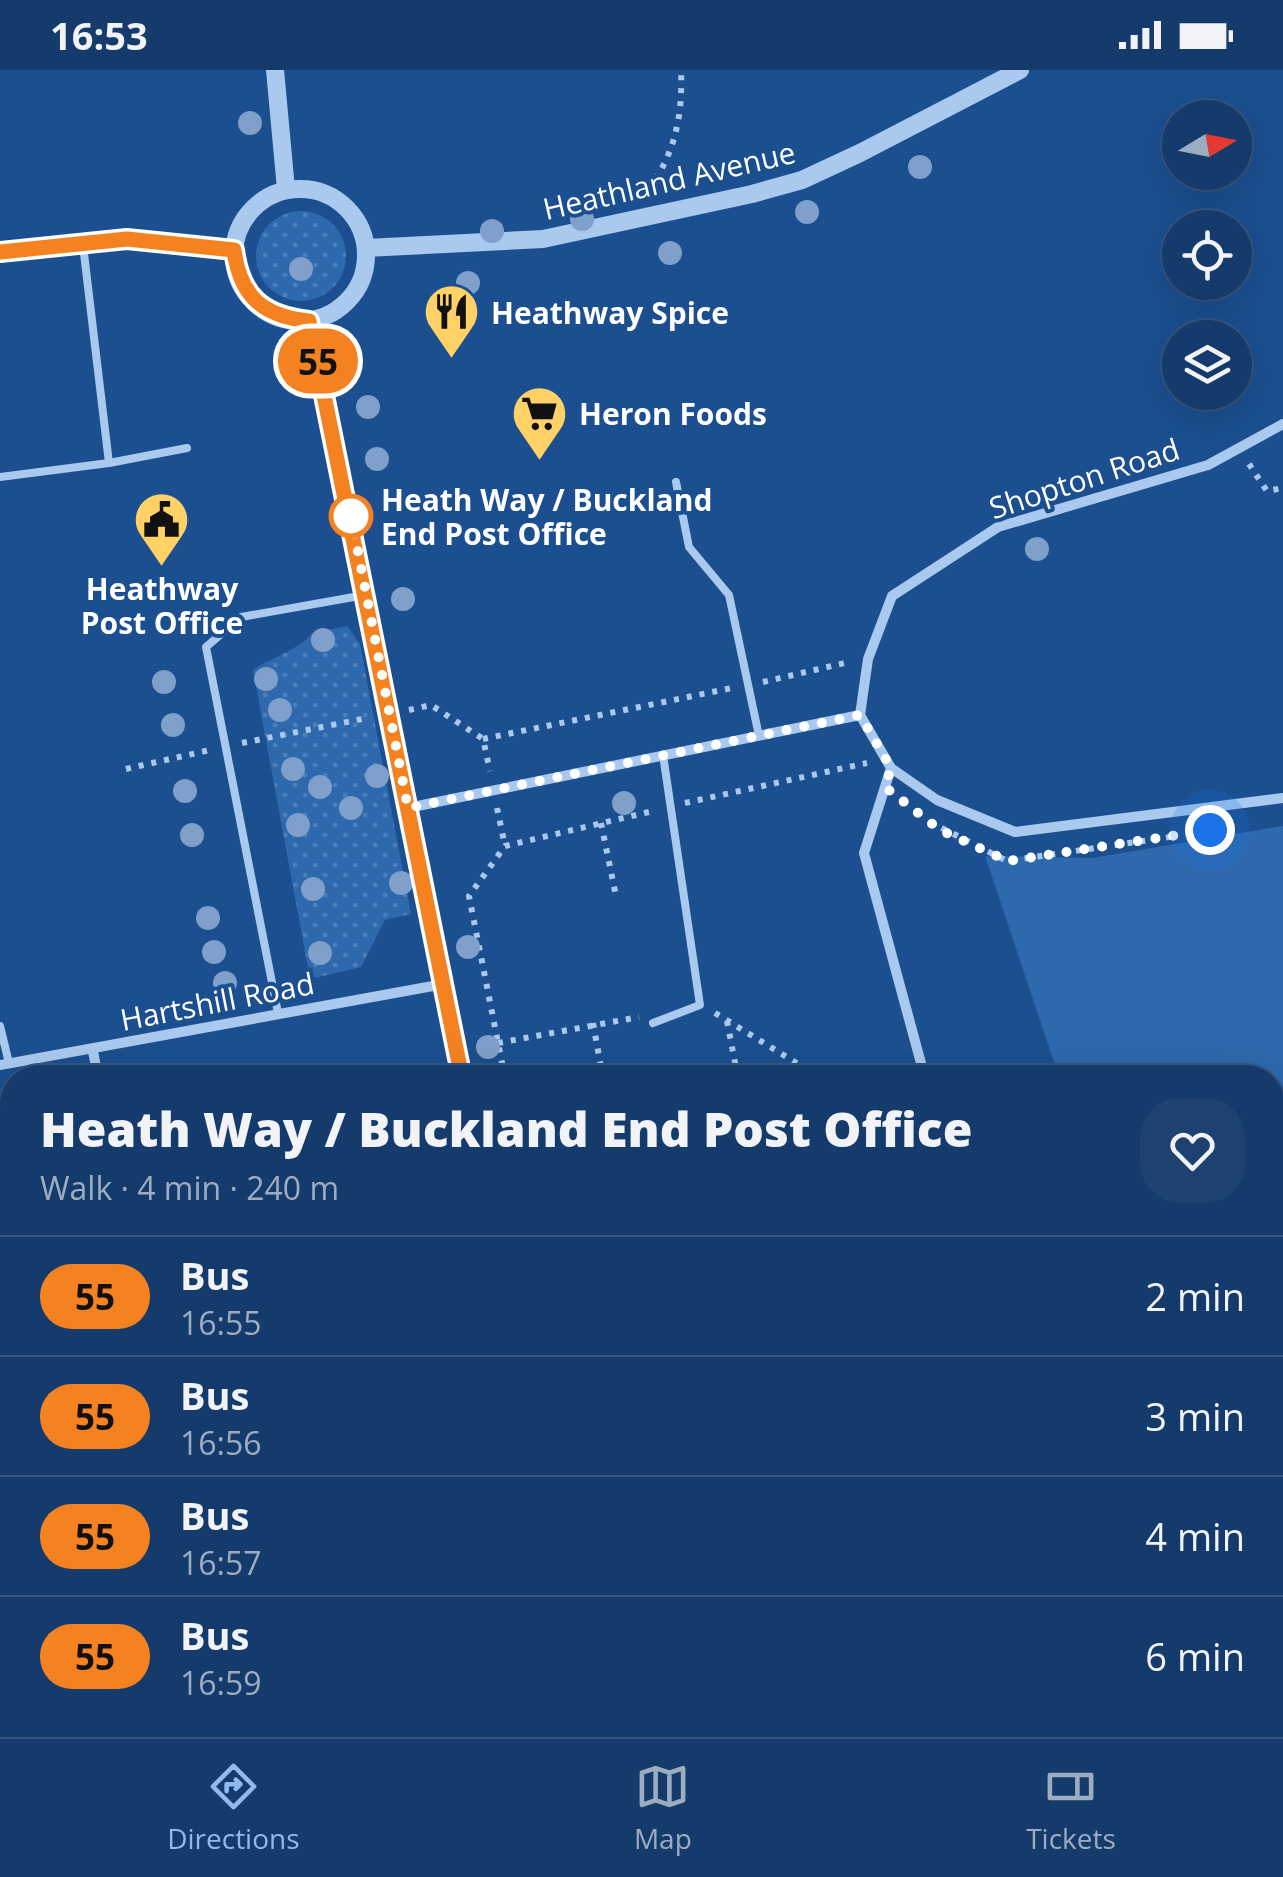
<!DOCTYPE html>
<html lang="en">
<head>
<meta charset="utf-8">
<style>
  :root { --surface:#143b6b; --page:#1d4271; --text:#f1f3f6; --muted:#9dadc1; --line:#33557e; --accent:#90b9f0 }
  body { margin:0; font-family:"Open Sans",sans-serif; background:var(--page); color:var(--text); height:100vh; display:flex; flex-direction:column; font-size:38px; white-space:nowrap }
  * { box-sizing:border-box; margin:0 }
  p { font-size:32px; color:var(--muted) }
  .icon { flex:none; width:55px; height:55px; fill:none; stroke:currentColor; stroke-width:2; stroke-linecap:round; stroke-linejoin:round }
  .map { position:relative; flex:1; overflow:hidden }
  .side { position:absolute; left:0px; top:995px; width:1285px; height:672px; display:flex; flex-direction:column; background:var(--surface); border-radius:40px 40px 0 0; box-shadow:0 10px 40px #0002,0 0 0 2px var(--line) }
  .side>* { flex:none }
  .badge { padding:0 20px; border-radius:32px; font-size:35px; line-height:65px }
  .needle { width:65px; rotate:80deg }
  .tools { position:absolute; left:1162px; top:30px; display:grid; gap:20px }
  .tools a { display:grid; place-items:center; width:90px; height:90px; border-radius:50%; background:var(--surface); box-shadow:0 10px 40px #0002,0 0 0 2px var(--line); font-size:50px }
  .you { position:absolute; width:50px; height:50px; margin:-25px; border:8px solid #fff; border-radius:50%; background:#1a73e8; box-shadow:0 0 0 15px #1a73e833 }
  .map>.badge { position:absolute; translate:-50% -50%; box-shadow:0 0 0 5px #fff }
  .round { display:grid; place-items:center; flex:none; width:105px; height:105px; border-radius:40px; background:var(--page) }
  .overview { display:flex; align-items:center; justify-content:space-between; height:170px; padding:0 40px }
  h1 { font-size:48px; font-weight:800; line-height:75px }
  ul { padding:0; list-style:none }
  li { display:flex; align-items:center; gap:30px; height:120px; padding:0 40px; border-top:2px solid var(--line) }
  li div { flex:1 }
  li b { display:block; font-size:38px }
  li em { font-style:normal }
  li .badge { min-width:110px; font-weight:700; text-align:center }
  .status { display:flex; justify-content:space-between; align-items:center; height:70px; padding:0 50px; background:var(--surface); direction:ltr }
  .status svg { height:28px; fill:currentColor }
  .tab-bar { display:flex; justify-content:space-around; align-items:center; height:140px; border-top:2px solid var(--line); background:var(--surface); font-size:28px; color:var(--muted) }
  .tab-bar a { display:grid; justify-items:center; gap:5px }
  .tab-bar .selected { color:var(--accent) }
  .map>svg:first-child { display:block }
</style>
</head>
<body>
<div class="status"><b>16:53</b><svg viewBox="0 0 49 12"><path d="M0 12V9h3v3zM5 12V6h3v6zM10 12V3h3v9zM15 12V0h3v12zM26 1h20v11H26zM47 4h2v5h-2z"/></svg></div>
<div class="map">
<svg width="1283" height="1667" viewBox="0 0 1283 1667">
  <defs>
    <pattern id="grass-dots" width="8" height="8" patternUnits="userSpaceOnUse" patternTransform="scale(2.5)"><rect width="8" height="8" fill="#2e69ad"/><path d="M2 2h.1M6 6h.1" fill="none" stroke="#4d80b9" stroke-width="1.8" stroke-linecap="round"/></pattern>
  </defs>
  <rect width="100%" height="100%" fill="#1b4f8f"/>
  <g fill="url(#grass-dots)">
    <circle cx="301" cy="186" r="45"/>
    <path d="M 347,556 L 360,574 L 411,844 L 385,850 L 361,897 L 310,909 L 253,600 C 271,587 300,580 312,563 Z"/>
  </g>
  <g fill="#2e69ad">
    <polygon points="1283,756 1283,1297 1273,1303 1272,1008 1059,1007 985,786 1092,788"/>
    <polygon points="608,1655 731,1655 728,1667 616,1667"/>
  </g>
  <g fill="none" stroke-linecap="round" stroke-linejoin="round">
    <g stroke="#a9c9ee" stroke-width="6" stroke-dasharray="5 8" stroke-linecap="butt">
      <path d="M 648,120 C 675,84 683,45 681,0"/>
      <polyline points="1249,394 1267,421 1283,418"/>
      <polyline points="763,612 849,592"/>
      <polyline points="409,640 431,635 483,669 490,701"/>
      <polyline points="483,669 732,618"/>
      <polyline points="242,673 367,648"/>
      <polyline points="126,699 210,680"/>
      <polyline points="685,733 867,693"/>
      <polyline points="497,738 505,776"/>
      <polyline points="930,752 1007,791 1177,766"/>
      <polyline points="601,753 616,826"/>
      <polyline points="715,943 821,1008"/>
      <polyline points="727,951 738,1008"/>
      <polyline points="593,953 603,1008"/>
      <polyline points="498,973 639,947"/>
      <polyline points="505,1008 469,826 505,776 653,741"/>
      <polyline points="0,1542 11,1524 3,1507"/>
      <polyline points="523,1655 524,1667"/>
    </g>
    <g stroke="#a9c9ee" stroke-width="8">
      <polyline points="109,393 187,378"/>
      <polyline points="0,407 109,393 83,175"/>
      <polyline points="676,412 689,477 729,525 759,666"/>
      <polyline points="278,943 206,577 241,547 365,525"/>
      <polyline points="653,953 700,935 663,685"/>
      <polyline points="0,956 9,993"/>
    </g>
    <g stroke="#a9c9ee" stroke-width="10">
      <polyline points="860,645 891,698 937,730 1015,762 1283,728"/>
      <polyline points="891,698 864,783 925,1008"/>
      <polyline points="408,738 860,645 868,589 892,526 998,457 1208,395 1283,354"/>
      <polyline points="93,981 98,1008"/>
      <polyline points="0,995 444,914"/>
      <polyline points="0,1469 12,1491"/>
      <polyline points="0,1604 12,1601"/>
      <polyline points="95,1655 100,1667"/>
      <polyline points="1004,1667 1015,1659 1056,1662 1060,1667"/>
    </g>
    <g stroke="#a9c9ee" stroke-width="18">
      <polyline points="275,0 286,119"/>
      <circle cx="300" cy="185" r="66"/>
      <polyline points="366,178 543,169 752,124 802,110 860,83 1020,0"/>
      <polyline points="0,182 127,169 234,179"/>
      <polyline points="309,251 462,1008"/>
      <polyline points="562,1655 563,1667"/>
    </g>
  </g>
  <g fill="#7ea0ca">
    <circle cx="250" cy="53" r="12"/>
    <circle cx="920" cy="97" r="12"/>
    <circle cx="807" cy="142" r="12"/>
    <circle cx="582" cy="149" r="12"/>
    <circle cx="492" cy="161" r="12"/>
    <circle cx="670" cy="183" r="12"/>
    <circle cx="301" cy="199" r="12"/>
    <circle cx="468" cy="213" r="12"/>
    <circle cx="368" cy="337" r="12"/>
    <circle cx="377" cy="389" r="12"/>
    <circle cx="1037" cy="479" r="12"/>
    <circle cx="403" cy="529" r="12"/>
    <circle cx="323" cy="570" r="12"/>
    <circle cx="266" cy="609" r="12"/>
    <circle cx="164" cy="612" r="12"/>
    <circle cx="280" cy="640" r="12"/>
    <circle cx="173" cy="655" r="12"/>
    <circle cx="293" cy="699" r="12"/>
    <circle cx="377" cy="706" r="12"/>
    <circle cx="320" cy="717" r="12"/>
    <circle cx="185" cy="721" r="12"/>
    <circle cx="624" cy="733" r="12"/>
    <circle cx="351" cy="738" r="12"/>
    <circle cx="298" cy="755" r="12"/>
    <circle cx="192" cy="765" r="12"/>
    <circle cx="401" cy="813" r="12"/>
    <circle cx="313" cy="819" r="12"/>
    <circle cx="208" cy="848" r="12"/>
    <circle cx="468" cy="877" r="12"/>
    <circle cx="214" cy="882" r="12"/>
    <circle cx="320" cy="883" r="12"/>
    <circle cx="225" cy="913" r="12"/>
    <circle cx="488" cy="977" r="12"/>
  </g>
  <g fill="none" stroke-linecap="round" stroke-linejoin="round">
    <defs>
      <path id="line" d="M 0,182 L 127,169 L 234,180 C 240,226 262,246 309,251 L 462,1008"/>
    </defs>
    <use href="#line" stroke="#fff" stroke-width="22"/>
    <use href="#line" stroke="#f58220" stroke-width="15"/>
    <polyline stroke="#fff" stroke-width="10" stroke-dasharray="0 18" points="351,446 408,738 860,645 891,698 885,717 940,760 1008,791 1210,760"/>
  </g>
  <defs>
    <symbol id="restaurant-pin" viewBox="-11 -11 22 30"><path d="M0 17L-7.5 6A9.5 9.5 0 1 1 7.5 6Z" fill="#ffd166" stroke="#1b4f8f"/><path d="M-5-6h1v4h1v-4h1v4h1v-4h1v5L-1.5 .5V6h-2V.5L-5-1ZM5-6V6H3V1.5H1.5Q1.5-4 5-6Z" fill="#111"/></symbol>
    <symbol id="supermarket-pin" viewBox="-11 -11 22 30"><path d="M0 17L-7.5 6A9.5 9.5 0 1 1 7.5 6Z" fill="#ffd166" stroke="#1b4f8f"/><path d="M-6-5.5h2.5l.6 2H6L4.5 2H-2.5L-4.4-4H-6ZM-1.5 3.2a1.3 1.3 0 1 0 .1 0ZM3 3.2a1.3 1.3 0 1 0 .1 0Z" fill="#111"/></symbol>
    <symbol id="civic-pin" viewBox="-11 -11 22 30"><path d="M0 17L-7.5 6A9.5 9.5 0 1 1 7.5 6Z" fill="#ffd166" stroke="#1b4f8f"/><path d="M-.6-6.5H3V-4.5H.6V-3L4-1V1h2V6H-6V1h2V-1L-.6-3ZM-1.2 2.5V6h2.4V2.5Z" fill="#111"/></symbol>
  </defs>
  <g fill-rule="evenodd">
    <use href="#restaurant-pin" x="420" y="210" width="63" height="86"/>
    <use href="#supermarket-pin" x="508" y="312" width="63" height="86"/>
    <use href="#civic-pin" x="130" y="418" width="63" height="86"/>
  </g>
  <circle fill="#fff" stroke="#f58220" stroke-width="5" cx="351" cy="446" r="20"/>
  <g text-anchor="middle" dominant-baseline="central" stroke-width="8" stroke-linejoin="round" paint-order="stroke">
    <g font-size="30" fill="#fff" stroke="#1b4f8f">
      <text transform="translate(669 110) rotate(-13)">Heathland Avenue</text>
      <text transform="translate(1084 408) rotate(-18)">Shopton Road</text>
      <text transform="translate(217 931) rotate(-11)">Hartshill Road</text>
    </g>
    <g font-size="30" font-weight="bold" fill="#fff" stroke="#1b4f8f" text-anchor="start">
      <text x="491" y="242">Heathway Spice</text>
      <text x="579" y="343">Heron Foods</text>
      <text x="162" y="518" text-anchor="middle">Heathway<tspan x="162" dy="34">Post Office</tspan></text>
    </g>
    <g font-size="30" font-weight="bold" fill="#fff" stroke="#1b4f8f" text-anchor="start">
      <text x="381" y="429">Heath Way / Buckland<tspan x="381" dy="34">End Post Office</tspan></text>
    </g>
  </g>
</svg>
<div class="tools">
<a><svg class="needle" viewBox="-14 -14 28 28"><path d="M0-13l5 13h-10z" fill="#e53935"/><path d="M0 13l5-13h-10z" fill="#9dadc1"/></svg></a>
<a><svg class="icon" aria-label="locate" viewBox="0 0 24 24"><circle cx="12" cy="12" r="6"/><path d="M12 2v4M12 18v4M2 12h4M18 12h4"/></svg></a>
<a><svg class="icon" aria-label="layers" viewBox="0 0 24 24"><path d="M12 4l9 5-9 5-9-5zM3 14l9 5 9-5"/></svg></a>
</div>
<div class="you" style="left:1210px;top:760px"></div>
<b class="badge" style="left:318px;top:291px;background:#f58220;color:#111">55</b>
<section class="side">
<div class="overview"><div><h1>Heath Way / Buckland End Post Office</h1><p>Walk · 4 min · 240 m</p></div><a class="round"><svg class="icon" aria-label="heart" viewBox="0 0 24 24"><path d="M12 20l-8-8c-3-5 5-10 8-4 3-6 11-1 8 4z"/></svg></a></div>
<ul>
<li><span class="badge" style="background:#f58220;color:#111">55</span><div><b>Bus</b><p>16:55</p></div><em>2 min</em></li>
<li><span class="badge" style="background:#f58220;color:#111">55</span><div><b>Bus</b><p>16:56</p></div><em>3 min</em></li>
<li><span class="badge" style="background:#f58220;color:#111">55</span><div><b>Bus</b><p>16:57</p></div><em>4 min</em></li>
<li><span class="badge" style="background:#f58220;color:#111">55</span><div><b>Bus</b><p>16:59</p></div><em>6 min</em></li>
</ul>
</section>
</div>
<nav class="tab-bar">
<a class="selected"><svg class="icon" aria-label="directions" viewBox="0 0 24 24"><path d="M12 3l9 9-9 9-9-9zM9 14v-3h6M13 9l2 2-2 2"/></svg>Directions</a>
<a><svg class="icon" aria-label="map" viewBox="0 0 24 24"><path d="M3 6l6-2 6 2 6-2v14l-6 2-6-2-6 2zM9 4v14M15 6v14"/></svg>Map</a>
<a><svg class="icon" aria-label="tickets" viewBox="0 0 24 24"><path d="M3 7h18v10H3zM15 7v10"/></svg>Tickets</a>
</nav>
</body>
</html>
